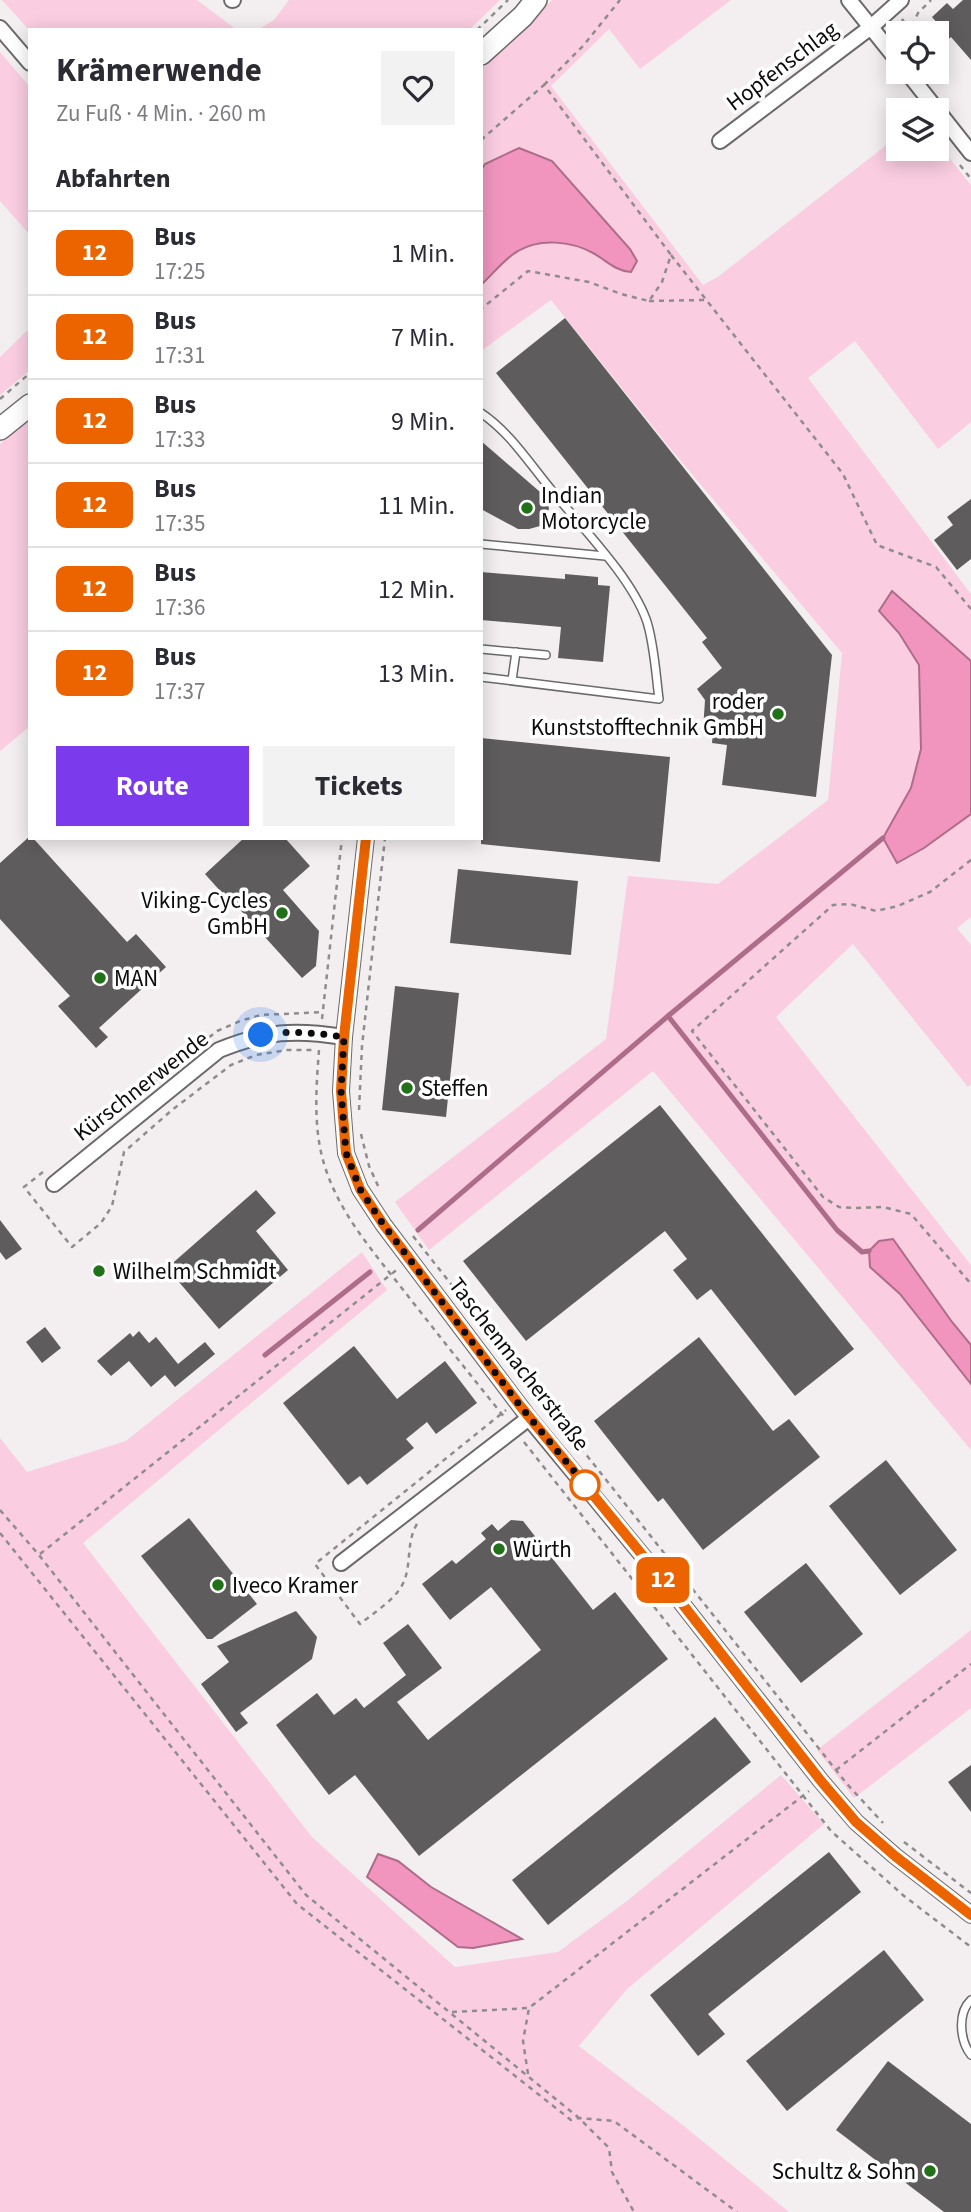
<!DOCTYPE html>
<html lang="de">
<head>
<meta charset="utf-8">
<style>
  :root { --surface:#fff; --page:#f2f2f3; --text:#2b2b33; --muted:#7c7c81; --line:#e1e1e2; --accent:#7c3aed }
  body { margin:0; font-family:"Source Sans 3",sans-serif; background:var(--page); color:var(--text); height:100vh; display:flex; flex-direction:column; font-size:26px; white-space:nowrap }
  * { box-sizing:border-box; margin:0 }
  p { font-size:23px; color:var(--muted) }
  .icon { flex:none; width:38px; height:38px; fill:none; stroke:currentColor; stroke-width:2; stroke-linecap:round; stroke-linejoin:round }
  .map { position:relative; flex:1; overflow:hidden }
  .sheet { position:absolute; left:28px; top:28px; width:455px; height:812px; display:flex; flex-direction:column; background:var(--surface); border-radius:0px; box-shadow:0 4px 18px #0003 }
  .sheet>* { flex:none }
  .badge { padding:0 14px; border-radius:10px; font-size:24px; line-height:46px }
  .buttons { position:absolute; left:886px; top:21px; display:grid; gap:14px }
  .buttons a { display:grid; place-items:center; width:63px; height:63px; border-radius:0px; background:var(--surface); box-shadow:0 4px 18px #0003; font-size:35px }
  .you { position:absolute; width:35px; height:35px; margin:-18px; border:5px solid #fff; border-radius:50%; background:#1a73e8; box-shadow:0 0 0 10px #1a73e833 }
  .map>.badge { position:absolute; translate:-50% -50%; box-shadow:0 0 0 4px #fff }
  h2 { padding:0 28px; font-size:26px; line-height:63px }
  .round { display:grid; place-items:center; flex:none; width:74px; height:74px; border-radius:0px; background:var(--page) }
  .summary { display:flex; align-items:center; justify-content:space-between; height:119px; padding:0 28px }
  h1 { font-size:33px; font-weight:700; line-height:52px }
  .action { display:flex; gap:14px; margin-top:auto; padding:14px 28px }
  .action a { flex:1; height:80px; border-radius:0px; background:var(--accent); color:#fff; font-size:28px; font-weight:700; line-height:80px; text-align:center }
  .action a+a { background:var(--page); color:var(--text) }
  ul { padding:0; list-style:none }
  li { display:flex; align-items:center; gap:21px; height:84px; padding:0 28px; border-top:2px solid var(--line) }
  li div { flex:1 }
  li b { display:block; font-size:26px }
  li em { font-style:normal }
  li .badge { min-width:77px; font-weight:700; text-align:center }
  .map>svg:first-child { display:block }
</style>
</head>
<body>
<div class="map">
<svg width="971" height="2212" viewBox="0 0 971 2212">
  <rect width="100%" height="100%" fill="#f3eff0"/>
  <g fill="#facde0">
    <polygon points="2,0 197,0 237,30 30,31"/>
    <polygon points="289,0 500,0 469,30 257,30 274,20"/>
    <path d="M 552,0 L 731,0 L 640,69 L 609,29 L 551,86 L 703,285 L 719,276 L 898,136 L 898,149 L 936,149 L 936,141 L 971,185 L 971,422 L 938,449 L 855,341 L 808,378 L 971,594 L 971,661 L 892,591 L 879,611 L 899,633 L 919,665 L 921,749 L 911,788 L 883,839 L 898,862 L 924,848 L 971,814 L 971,917 L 957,928 L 971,945 L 971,1084 L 968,1087 L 853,944 L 776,1017 L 971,1265 L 971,1345 L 952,1322 L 914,1267 L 870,1267 L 900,1294 L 971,1384 L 971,1450 L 653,1071 L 429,1250 L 395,1202 L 606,1039 L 628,876 L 718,884 L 828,800 L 842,653 L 670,448 L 551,300 L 481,351 L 481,285 C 493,274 505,258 518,251 C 540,238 571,242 593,253 C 606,260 615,271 631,272 L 630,249 L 608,225 L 485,164 L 481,170 L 481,67 L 531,23 Z"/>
    <polygon points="0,52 30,87 30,235 0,201"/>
    <polygon points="30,328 30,370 0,395 0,357"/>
    <polygon points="30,417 30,726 0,751 0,444"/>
    <polygon points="362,1252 387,1290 83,1543 312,1837 455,1967 558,1952 627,1901 781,1775 824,1824 627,1989 579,2046 684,2126 789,2212 0,2212 0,1438 27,1472 126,1441"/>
    <polygon points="971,1630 971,1708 854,1798 817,1750"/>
  </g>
  <g fill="#f195bf" stroke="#ad6c89" stroke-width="2">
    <path d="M 519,148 L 552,161 L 630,249 L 637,261 L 631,272 C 615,271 606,260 593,253 C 571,241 540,238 518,251 C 505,258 493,274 481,285 L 481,170 L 485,164 Z"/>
    <polygon points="892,591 971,661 971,814 924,848 897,863 883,838 911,788 921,749 919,665 899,633 879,611"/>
    <polygon points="893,1239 952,1322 971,1345 971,1384 900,1294 870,1267 869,1251 879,1241"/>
    <polygon points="378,1854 398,1861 431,1887 522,1939 473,1948 458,1947 367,1877"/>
  </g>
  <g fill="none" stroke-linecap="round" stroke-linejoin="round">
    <g stroke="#ad6c89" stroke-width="5">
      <polyline points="668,1016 837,1230 862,1252 869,1251"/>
      <polyline points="418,1230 668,1016 883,838"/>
      <polyline points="265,1355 370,1272"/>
    </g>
  </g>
  <g fill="#5f5c5d">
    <polygon points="963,0 971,0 971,60 951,37 936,50 936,26 938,24 932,17 947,3 953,9"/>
    <polygon points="565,318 832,655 816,797 722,785 727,745 712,743 713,732 703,730 705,700 697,689 722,668 702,642 707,638 496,373"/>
    <polygon points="481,441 547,498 549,508 546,518 540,526 529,529 518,529 481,509"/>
    <polygon points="971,499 971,559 957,570 934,540 953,525 947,517"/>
    <polygon points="481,572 565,579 565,574 598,577 598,585 610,586 603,662 558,658 561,627 481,620"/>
    <polygon points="481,738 670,757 660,862 481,844"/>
    <polygon points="30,836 30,838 33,838 127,942 136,934 166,967 99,1028 108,1037 96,1048 58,1006 70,996 0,919 0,863"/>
    <polygon points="244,838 285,838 310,866 283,890 319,931 316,966 302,978 224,892 222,893 205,874"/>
    <polygon points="458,869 578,881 571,955 450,943"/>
    <polygon points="395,986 459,993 446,1117 382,1110"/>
    <polygon points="660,1105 854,1349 795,1396 711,1289 697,1300 673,1270 687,1259 665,1231 526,1341 463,1261"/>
    <polygon points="256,1190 276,1213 256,1231 288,1270 219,1329 167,1268"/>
    <polygon points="0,1220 22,1249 6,1260 0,1252"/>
    <polygon points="45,1327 61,1348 42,1363 26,1342"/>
    <polygon points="139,1331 149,1343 156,1337 178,1364 205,1342 215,1354 175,1387 165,1375 151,1387 129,1361 111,1376 97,1361 130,1333 133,1337"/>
    <polygon points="699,1337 773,1431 789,1419 820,1457 703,1550 663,1498 658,1502 594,1421"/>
    <polygon points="354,1346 397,1399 445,1361 477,1403 436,1434 427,1422 406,1439 414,1448 367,1485 360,1476 348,1485 283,1403"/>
    <polygon points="886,1460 957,1550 900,1595 829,1506"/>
    <polygon points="189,1518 257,1604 212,1639 207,1639 141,1556"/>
    <polygon points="511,1520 523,1521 593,1610 615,1592 668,1659 419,1856 355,1775 329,1795 276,1725 317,1693 334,1715 356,1698 364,1708 406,1675 383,1643 408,1624 442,1668 397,1702 428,1740 541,1650 491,1587 450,1620 422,1584 452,1560 456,1564 486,1539 481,1533 492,1524 498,1531"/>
    <polygon points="806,1563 863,1634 801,1683 744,1612"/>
    <polygon points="296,1611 317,1637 312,1659 240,1713 248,1723 236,1732 201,1684 229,1662 217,1646"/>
    <polygon points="715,1717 751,1762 548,1925 512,1880"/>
    <polygon points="971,1765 971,1812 948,1782"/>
    <polygon points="829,1852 861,1892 708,2014 725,2034 698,2056 650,1995"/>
    <polygon points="884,1950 924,2000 787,2111 746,2061"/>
    <polygon points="888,2061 971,2124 971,2212 944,2212 836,2130"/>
  </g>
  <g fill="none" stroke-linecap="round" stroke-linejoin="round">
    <defs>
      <g id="service">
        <path d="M 481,413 C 511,433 531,466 554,493 C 583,529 630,576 646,619 C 654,641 656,676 659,699 L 481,677"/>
        <polyline points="481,544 605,556"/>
        <polyline points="481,649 546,655"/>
        <polyline points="512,680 516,652"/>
        <path d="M 971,2000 C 957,2013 960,2041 971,2055"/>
      </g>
      <g id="minor">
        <polyline points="232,0 233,0"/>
        <polyline points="849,0 898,61"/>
        <polyline points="0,28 30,63"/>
        <polyline points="907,72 971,153"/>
        <polyline points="720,141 871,27 901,0"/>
        <polyline points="366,838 344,1037 341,1091 346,1153 360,1189 383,1224 529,1418 680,1601 821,1781 856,1822 895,1856 971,1915"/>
        <path d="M 54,1184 L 219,1050 C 266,1031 294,1029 344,1037"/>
        <polyline points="341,1563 529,1418"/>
      </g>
      <g id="secondary">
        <polyline points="481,54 523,16 536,0"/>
        <polyline points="0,429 30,405"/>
      </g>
    </defs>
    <use href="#service" stroke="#6c696a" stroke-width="10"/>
    <use href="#minor" stroke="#6c696a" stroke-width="18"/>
    <use href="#secondary" stroke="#6c696a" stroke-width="24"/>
    <g stroke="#8f8c8d" stroke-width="2.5" stroke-dasharray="5 5" stroke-linecap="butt">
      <polyline points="902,19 911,33"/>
      <polyline points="477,30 508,0"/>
      <polyline points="906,33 910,30 918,13 931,0"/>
      <polyline points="544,85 583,46 620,0"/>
      <polyline points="481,140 544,85 671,255 662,282 649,301 621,294 589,282 528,271 481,309"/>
      <polyline points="960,165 971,179"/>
      <polyline points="671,255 843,474 877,545 936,567 971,609"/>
      <polyline points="649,301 704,300"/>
      <polyline points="0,399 30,373"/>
      <polyline points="971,860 930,892 898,906 876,911 850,904 833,905 692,1031 823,1197 839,1207 855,1208 883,1207 911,1214 971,1284"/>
      <polyline points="322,1019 342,838"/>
      <path d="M 319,1050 C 316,1089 313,1130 325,1167 C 341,1217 377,1256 408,1296 C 440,1337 472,1377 505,1418"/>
      <polyline points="359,1110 362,1046 385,838"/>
      <polyline points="100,1125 217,1031 240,1021 261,1015 323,1012"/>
      <polyline points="361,1134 369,1166 379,1188"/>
      <polyline points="43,1172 24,1187 72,1247 101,1223 112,1206 124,1152 172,1110 231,1065 256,1055 287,1050 313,1050"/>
      <polyline points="413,1236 847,1784 883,1823"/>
      <polyline points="524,1442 831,1831 904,1896 971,1947"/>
      <polyline points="0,1510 39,1555 306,1895 579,2118 609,2148 612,2172 634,2212"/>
      <path d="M 417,1524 C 405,1543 413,1568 401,1587 C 392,1602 373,1613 360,1624 L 315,1564 L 506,1410"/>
      <polyline points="0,1533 297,1904 571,2120 579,2118 614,2121 737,2212"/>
      <polyline points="40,1554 399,1268"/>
      <polyline points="836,1770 971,1664"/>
      <polyline points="904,1842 971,1893"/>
      <polyline points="452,2012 529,2008"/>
      <polyline points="528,2074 523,2041 529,2008 809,1791"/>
    </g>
    <use href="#service" stroke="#fff" stroke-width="7"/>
    <use href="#minor" stroke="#fff" stroke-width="14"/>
    <use href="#secondary" stroke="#fff" stroke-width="21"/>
  </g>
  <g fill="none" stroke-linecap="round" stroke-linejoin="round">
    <defs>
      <polyline id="line" points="366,838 344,1037 341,1091 346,1153 360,1189 383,1224 521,1407 680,1601 821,1781 856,1822 895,1856 971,1915"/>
    </defs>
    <use href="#line" stroke="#fff" stroke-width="16"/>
    <use href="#line" stroke="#ec6400" stroke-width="10"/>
    <path stroke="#0d0b0c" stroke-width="7" stroke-dasharray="0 12.6" d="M 261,1035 C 289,1030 317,1033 344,1037 L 341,1091 L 346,1153 L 360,1189 L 383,1224 L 521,1407 L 592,1493 L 585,1485"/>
  </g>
  <g fill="#217118" stroke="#fff" stroke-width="2.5">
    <circle cx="527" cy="508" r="7"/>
    <circle cx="778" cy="714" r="7"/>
    <circle cx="282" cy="913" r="7"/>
    <circle cx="100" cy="978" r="7"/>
    <circle cx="407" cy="1088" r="7"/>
    <circle cx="99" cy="1271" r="7"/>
    <circle cx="499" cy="1549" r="7"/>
    <circle cx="218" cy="1585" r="7"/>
    <circle cx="930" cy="2171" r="7"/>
  </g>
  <circle fill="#fff" stroke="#ec6400" stroke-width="3.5" cx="585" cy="1485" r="14"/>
  <g text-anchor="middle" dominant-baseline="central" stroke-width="7" stroke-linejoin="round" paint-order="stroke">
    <g font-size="23" fill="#0d0b0c" stroke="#fff">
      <text transform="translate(782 66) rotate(-37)">Hopfenschlag</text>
      <text transform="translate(141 1086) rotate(-38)">Kürschnerwende</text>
      <text transform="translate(519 1364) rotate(52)">Taschenmacherstraße</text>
    </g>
    <g font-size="23" fill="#0d0b0c" stroke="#fff" text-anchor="start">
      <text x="541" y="495">Indian<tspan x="541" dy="26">Motorcycle</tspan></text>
      <text x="764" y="701" text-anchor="end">roder<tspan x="764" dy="26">Kunststofftechnik GmbH</tspan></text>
      <text x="268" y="900" text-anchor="end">Viking-Cycles<tspan x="268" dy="26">GmbH</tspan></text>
      <text x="114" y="978">MAN</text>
      <text x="421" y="1088">Steffen</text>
      <text x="113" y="1271">Wilhelm Schmidt</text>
      <text x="513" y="1549">Würth</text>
      <text x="232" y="1585">Iveco Kramer</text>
      <text x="916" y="2171" text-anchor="end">Schultz &amp; Sohn</text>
    </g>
  </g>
</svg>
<div class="buttons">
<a><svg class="icon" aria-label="locate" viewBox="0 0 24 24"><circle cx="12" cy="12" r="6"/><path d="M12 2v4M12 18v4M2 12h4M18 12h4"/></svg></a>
<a><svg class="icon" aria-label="layers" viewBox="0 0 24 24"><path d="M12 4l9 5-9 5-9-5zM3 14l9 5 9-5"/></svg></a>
</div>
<div class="you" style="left:261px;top:1035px"></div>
<b class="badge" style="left:663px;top:1580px;background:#ec6400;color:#fff">12</b>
<section class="sheet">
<div class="summary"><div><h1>Krämerwende</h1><p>Zu Fuß · 4 Min. · 260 m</p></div><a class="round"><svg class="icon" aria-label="heart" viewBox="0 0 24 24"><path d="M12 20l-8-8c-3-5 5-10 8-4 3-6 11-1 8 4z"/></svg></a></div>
<h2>Abfahrten</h2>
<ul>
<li><span class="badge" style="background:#ec6400;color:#fff">12</span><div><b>Bus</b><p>17:25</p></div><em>1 Min.</em></li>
<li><span class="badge" style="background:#ec6400;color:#fff">12</span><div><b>Bus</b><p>17:31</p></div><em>7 Min.</em></li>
<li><span class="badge" style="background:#ec6400;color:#fff">12</span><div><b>Bus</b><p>17:33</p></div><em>9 Min.</em></li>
<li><span class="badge" style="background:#ec6400;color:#fff">12</span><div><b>Bus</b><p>17:35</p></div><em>11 Min.</em></li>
<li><span class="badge" style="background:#ec6400;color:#fff">12</span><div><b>Bus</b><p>17:36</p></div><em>12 Min.</em></li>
<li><span class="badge" style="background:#ec6400;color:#fff">12</span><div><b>Bus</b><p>17:37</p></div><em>13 Min.</em></li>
</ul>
<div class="action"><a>Route</a><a>Tickets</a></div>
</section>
</div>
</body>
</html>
